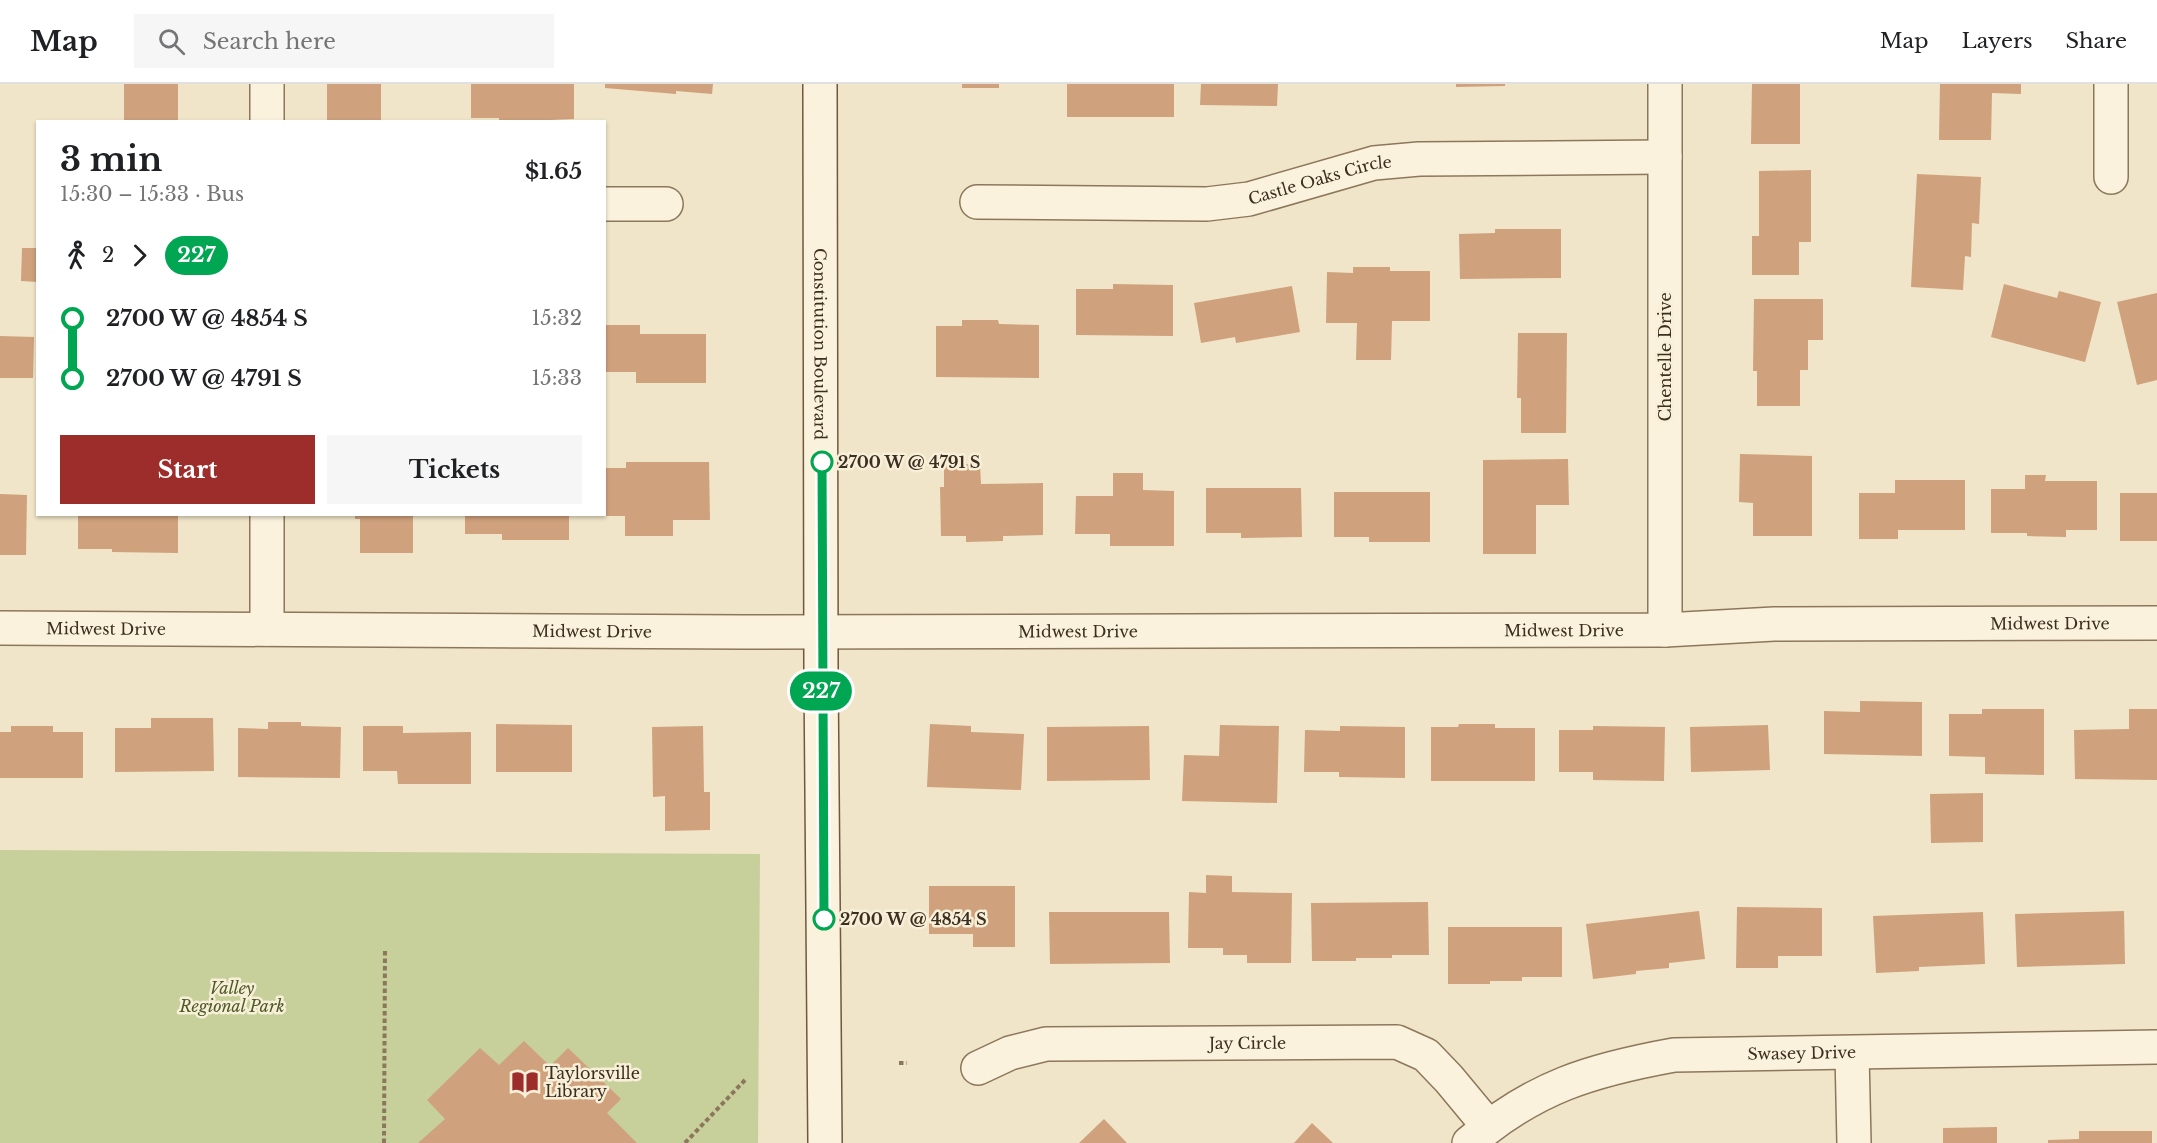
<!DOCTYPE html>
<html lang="en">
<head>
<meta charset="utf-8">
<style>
  :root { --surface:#fff; --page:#f6f6f6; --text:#202124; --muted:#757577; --line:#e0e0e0; --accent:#9d2d2a }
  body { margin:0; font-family:"Libre Baskerville",serif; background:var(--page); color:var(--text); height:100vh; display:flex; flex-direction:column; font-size:22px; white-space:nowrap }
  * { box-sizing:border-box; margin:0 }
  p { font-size:20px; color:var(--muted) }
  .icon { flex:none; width:33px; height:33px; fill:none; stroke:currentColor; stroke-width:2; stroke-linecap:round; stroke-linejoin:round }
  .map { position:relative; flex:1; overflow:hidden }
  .drawer { position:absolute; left:36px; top:36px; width:570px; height:396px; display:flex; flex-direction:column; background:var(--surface); border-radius:0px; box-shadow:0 2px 4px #0004 }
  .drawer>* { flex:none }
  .badge { padding:0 12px; border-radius:20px; font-size:21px; line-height:39px }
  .map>.badge { position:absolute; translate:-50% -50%; box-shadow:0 0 0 3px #fff }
  .legs { display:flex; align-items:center; gap:9px; height:66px; padding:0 24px; font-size:20px }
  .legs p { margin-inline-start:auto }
  .overview { display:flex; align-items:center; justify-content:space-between; height:102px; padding:0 24px }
  h1 { font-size:33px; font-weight:700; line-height:45px }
  .primary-button { display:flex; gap:12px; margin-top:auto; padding:12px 24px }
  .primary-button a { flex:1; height:69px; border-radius:0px; background:var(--accent); color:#fff; font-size:24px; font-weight:700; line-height:69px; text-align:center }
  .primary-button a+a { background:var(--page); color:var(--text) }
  ul { padding:0 24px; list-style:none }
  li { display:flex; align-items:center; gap:21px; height:60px; font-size:22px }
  li i { display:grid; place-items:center; width:9px; height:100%; margin:0 8px; background:currentColor }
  li i::after { content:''; width:15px; height:15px; margin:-8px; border:4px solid; border-radius:50%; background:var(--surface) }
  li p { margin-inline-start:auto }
  li:first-child i { background:linear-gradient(#0000 50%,currentColor 0) }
  li:last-child i { background:linear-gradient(currentColor 50%,#0000 0) }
  header { display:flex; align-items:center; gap:36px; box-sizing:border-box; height:84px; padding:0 30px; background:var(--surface); border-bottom:2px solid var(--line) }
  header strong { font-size:28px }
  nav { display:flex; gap:33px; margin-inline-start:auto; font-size:21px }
  .search { width:420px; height:54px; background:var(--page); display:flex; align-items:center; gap:15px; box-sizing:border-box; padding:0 21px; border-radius:0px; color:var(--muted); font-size:22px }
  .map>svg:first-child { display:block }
</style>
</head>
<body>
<header>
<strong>Map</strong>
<div class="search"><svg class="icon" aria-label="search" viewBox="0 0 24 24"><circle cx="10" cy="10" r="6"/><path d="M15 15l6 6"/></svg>Search here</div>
<nav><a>Map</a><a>Layers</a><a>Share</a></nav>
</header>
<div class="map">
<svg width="2157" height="1059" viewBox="0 0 2157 1059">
  <rect width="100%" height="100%" fill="#f0e5c8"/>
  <polygon fill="#c7cf9b" points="0,766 760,770 758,1059 0,1059"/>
  <g fill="#cfa17d">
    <rect x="124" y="0" width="54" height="38"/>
    <rect x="327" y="0" width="54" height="36"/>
    <polygon points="471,0 574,0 574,35 499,38 499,34 471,34"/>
    <polygon points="605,0 713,0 712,10 676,7 676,10 605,4"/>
    <rect x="962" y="0" width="37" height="4"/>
    <rect x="1067" y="0" width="107" height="33"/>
    <polygon points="1201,0 1278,0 1277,22 1200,21"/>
    <polygon points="1456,0 1505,0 1505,2 1456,3"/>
    <polygon points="1752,0 1800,0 1800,60 1751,60"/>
    <polygon points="1940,0 2021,0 2021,10 1992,9 1991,56 1939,56"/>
    <polygon points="1811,86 1811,158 1799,158 1799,191 1752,191 1752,152 1759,152 1759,87"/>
    <polygon points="1917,90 1981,93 1979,140 1972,139 1971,173 1965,172 1963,206 1911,203"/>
    <polygon points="1495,145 1561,145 1561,194 1460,195 1459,150 1495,149"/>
    <polygon points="22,164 38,164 38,198 21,197"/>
    <polygon points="1353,183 1390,183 1390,187 1430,187 1430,237 1392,237 1391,276 1356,276 1357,239 1326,239 1327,188 1353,189"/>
    <polygon points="1113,200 1173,201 1173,252 1076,251 1076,205 1113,205"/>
    <polygon points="2004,200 2057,214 2059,207 2101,218 2085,278 1991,253"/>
    <polygon points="1292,202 1300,248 1236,259 1235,253 1201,259 1194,219"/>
    <polygon points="2157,209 2157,296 2137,301 2117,218"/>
    <polygon points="1754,215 1823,215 1823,256 1808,256 1808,286 1800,286 1800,322 1757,322 1757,287 1753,287"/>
    <polygon points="962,236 998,236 999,240 1039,241 1039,294 936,293 936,242 962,242"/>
    <polygon points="604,241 640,241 640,250 706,250 706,299 636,299 636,288 604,288"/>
    <polygon points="1518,249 1567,249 1566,349 1521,349 1521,314 1517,314"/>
    <polygon points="0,252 34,253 33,294 0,294"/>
    <polygon points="1740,370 1812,372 1812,452 1753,452 1753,419 1739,418"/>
    <polygon points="1568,375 1569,421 1536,421 1536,470 1483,470 1483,376"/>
    <polygon points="626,378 709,378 710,436 673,436 673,452 625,452 625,432 606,432 606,384 626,384"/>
    <polygon points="980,380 981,400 1043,399 1043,451 1003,452 1003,457 966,458 966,452 941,452 940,403 944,403 944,381"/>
    <polygon points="1113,389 1143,389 1143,406 1174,407 1174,462 1110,462 1110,450 1075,450 1076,412 1113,412"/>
    <polygon points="2025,391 2046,391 2045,397 2097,397 2097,446 2066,446 2066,453 2027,452 2027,449 1991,449 1991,405 2025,405"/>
    <polygon points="1895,396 1965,396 1965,446 1898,446 1898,455 1859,455 1859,409 1895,409"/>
    <polygon points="1206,404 1301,404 1302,453 1241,454 1241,449 1206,449"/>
    <polygon points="1334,408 1430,408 1430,458 1369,458 1369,453 1334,453"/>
    <rect x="2120" y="409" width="37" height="48"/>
    <polygon points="0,410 27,411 26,471 0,471"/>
    <polygon points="78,430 178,430 178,469 112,468 112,465 78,465"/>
    <polygon points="355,430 413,430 413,469 360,469 360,435 355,435"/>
    <polygon points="465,430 569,430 569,456 502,456 502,450 465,450"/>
    <polygon points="1860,617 1922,618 1922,672 1824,670 1824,627 1860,628"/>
    <polygon points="1982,625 2044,625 2044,691 1985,690 1985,673 1949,672 1949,630 1982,630"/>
    <polygon points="2129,625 2157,625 2157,696 2075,695 2074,646 2129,645"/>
    <polygon points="151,634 213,634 214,687 115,688 115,644 151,644"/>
    <polygon points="268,638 301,638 301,642 341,643 340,694 238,693 238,644 268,645"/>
    <polygon points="496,640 572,641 572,688 496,688"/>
    <polygon points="930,640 971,642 971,648 1024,650 1021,706 927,703"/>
    <polygon points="1459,640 1495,640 1495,644 1535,644 1535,697 1431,697 1431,643 1458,643"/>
    <polygon points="1220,641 1279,642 1277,719 1182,717 1184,671 1219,672"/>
    <polygon points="1768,641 1770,686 1691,688 1690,643"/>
    <polygon points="11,642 53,642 53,648 83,648 83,694 0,694 0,648 11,648"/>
    <polygon points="363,642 403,642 403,649 471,648 471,700 398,700 397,687 363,687"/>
    <polygon points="703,642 704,708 710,708 710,746 665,747 665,712 653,713 652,643"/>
    <polygon points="1149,642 1150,696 1047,697 1047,643"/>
    <polygon points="1340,642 1405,643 1405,694 1339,693 1339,688 1304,688 1305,646 1340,647"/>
    <polygon points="1593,642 1665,643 1664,697 1593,696 1593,688 1559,688 1559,646 1593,646"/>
    <polygon points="1983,709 1983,758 1931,759 1930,710"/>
    <polygon points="1206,791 1232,792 1232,808 1292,809 1291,879 1247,879 1247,871 1223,871 1223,864 1188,864 1189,808 1206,809"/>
    <polygon points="929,802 1015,802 1015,863 973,863 973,850 929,850"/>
    <polygon points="1428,818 1429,871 1392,871 1392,874 1356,874 1356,877 1312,877 1311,819"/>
    <polygon points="1737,823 1822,824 1822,872 1778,872 1778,884 1736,884"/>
    <polygon points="1699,827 1705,875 1669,879 1669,884 1636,887 1636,890 1593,895 1586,840"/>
    <polygon points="2124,827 2125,880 2017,883 2015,830"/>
    <polygon points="1049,828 1169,828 1170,879 1050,880"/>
    <polygon points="1983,828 1985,880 1919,883 1919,887 1876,889 1873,832"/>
    <polygon points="1448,843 1562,843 1562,893 1522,893 1522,897 1490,897 1490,900 1448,900"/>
    <polygon points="524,957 550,982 568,964 621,1015 607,1029 637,1059 418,1059 445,1035 427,1016 480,964 499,981"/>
    <polygon points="1104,1035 1127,1059 1079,1059"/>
    <polygon points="1312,1039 1333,1059 1294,1059"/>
    <polygon points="1997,1043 1997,1059 1943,1059 1943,1044"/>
    <polygon points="2079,1047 2152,1047 2152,1059 2048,1059 2048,1056 2079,1055"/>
  </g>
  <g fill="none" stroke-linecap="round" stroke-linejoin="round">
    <defs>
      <g id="street">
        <polyline points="1665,0 1665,546"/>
        <polyline points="2111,0 2111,93"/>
        <polyline points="267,38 267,0"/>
        <path id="s1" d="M 977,118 L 1207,120 L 1249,115 L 1374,79 L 1419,75 L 1665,73"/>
        <polyline points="604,120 666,120"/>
        <path id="s2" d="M 0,544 L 743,548 L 1665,546 L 1774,540 L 2157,539"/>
        <polyline points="267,545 267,430"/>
        <polyline points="1852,969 1854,1059"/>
        <path id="s3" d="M 978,984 L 1010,969 L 1046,960 L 1397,958 L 1426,971 L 1449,995 L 1488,1042"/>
        <path id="s4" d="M 1469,1059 C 1534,1003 1591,986 1674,971 L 2157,963"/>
      </g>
      <g id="secondary">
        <path id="s5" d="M 820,0 L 821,590 L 825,1059"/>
      </g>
    </defs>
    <use href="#street" stroke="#8d775c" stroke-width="36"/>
    <use href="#secondary" stroke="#6f583f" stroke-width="36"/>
    <g stroke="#8d775c" stroke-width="4" stroke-dasharray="4.5 3" stroke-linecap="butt">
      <polyline points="899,979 907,979"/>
      <polyline points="384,1059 385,867"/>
      <polyline points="685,1059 745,996"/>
    </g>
    <use href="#street" stroke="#faf2dc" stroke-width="33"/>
    <use href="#secondary" stroke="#faf2dc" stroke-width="33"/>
  </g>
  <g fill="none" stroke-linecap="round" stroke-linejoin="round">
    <defs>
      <polyline id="line-1" points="822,378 824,835"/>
    </defs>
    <use href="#line-1" stroke="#fff" stroke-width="14"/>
    <use href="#line-1" stroke="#00a651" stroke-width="9"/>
  </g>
  <defs>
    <symbol id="library-bare" viewBox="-9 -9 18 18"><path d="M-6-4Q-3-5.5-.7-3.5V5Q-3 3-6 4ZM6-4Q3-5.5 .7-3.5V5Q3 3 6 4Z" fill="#9d2d2a" stroke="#f7efd8" stroke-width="2.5" paint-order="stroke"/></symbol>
  </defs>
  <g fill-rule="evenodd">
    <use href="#library-bare" x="506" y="979" width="38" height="38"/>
  </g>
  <g fill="#fff" stroke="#00a651" stroke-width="3">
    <circle cx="822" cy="378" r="10"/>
    <circle cx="824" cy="835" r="10"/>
  </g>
  <g text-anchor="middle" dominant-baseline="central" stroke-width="5" stroke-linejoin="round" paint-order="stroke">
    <g font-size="16" fill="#3d2f20" stroke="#f7efd8">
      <text stroke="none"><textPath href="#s1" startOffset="346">Castle Oaks Circle</textPath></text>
      <text stroke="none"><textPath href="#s5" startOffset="260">Constitution Boulevard</textPath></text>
      <text transform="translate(1665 273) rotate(-90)">Chentelle Drive</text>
      <text stroke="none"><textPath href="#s2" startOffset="2050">Midwest Drive</textPath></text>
      <text stroke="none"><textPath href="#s2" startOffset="106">Midwest Drive</textPath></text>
      <text stroke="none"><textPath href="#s2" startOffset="1564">Midwest Drive</textPath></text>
      <text stroke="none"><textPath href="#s2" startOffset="592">Midwest Drive</textPath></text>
      <text stroke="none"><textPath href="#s2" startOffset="1078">Midwest Drive</textPath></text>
      <text stroke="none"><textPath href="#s3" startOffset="274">Jay Circle</textPath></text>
      <text stroke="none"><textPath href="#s4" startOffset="354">Swasey Drive</textPath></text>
    </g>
    <g font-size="16" font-weight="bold" fill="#3d2f20" stroke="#f7efd8" text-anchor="start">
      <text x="838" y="378">2700 W @ 4791 S</text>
      <text x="840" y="835">2700 W @ 4854 S</text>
    </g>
    <g font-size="16" font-style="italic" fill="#4b5926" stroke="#f7efd8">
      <text x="232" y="904">Valley<tspan x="232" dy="18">Regional Park</tspan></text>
    </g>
    <g font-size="16" fill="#3d2f20" stroke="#f7efd8" text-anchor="start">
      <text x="545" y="989">Taylorsville<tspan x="545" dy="18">Library</tspan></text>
    </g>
  </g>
</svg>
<b class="badge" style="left:821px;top:607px;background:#00a651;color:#fff">227</b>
<section class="drawer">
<div class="overview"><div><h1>3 min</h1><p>15:30 – 15:33 · Bus</p></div><b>$1.65</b></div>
<div class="legs"><svg class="icon" aria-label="walk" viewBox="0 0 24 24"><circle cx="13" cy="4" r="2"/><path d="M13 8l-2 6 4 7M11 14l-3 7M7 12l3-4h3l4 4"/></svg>2<svg class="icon" aria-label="forward" viewBox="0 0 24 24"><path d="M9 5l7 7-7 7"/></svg><b class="badge" style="background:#00a651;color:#fff">227</b></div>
<ul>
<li><i style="color:#00a651"></i><b>2700 W @ 4854 S</b><p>15:32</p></li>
<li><i style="color:#00a651"></i><b>2700 W @ 4791 S</b><p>15:33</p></li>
</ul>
<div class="primary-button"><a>Start</a><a>Tickets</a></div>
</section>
</div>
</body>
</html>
